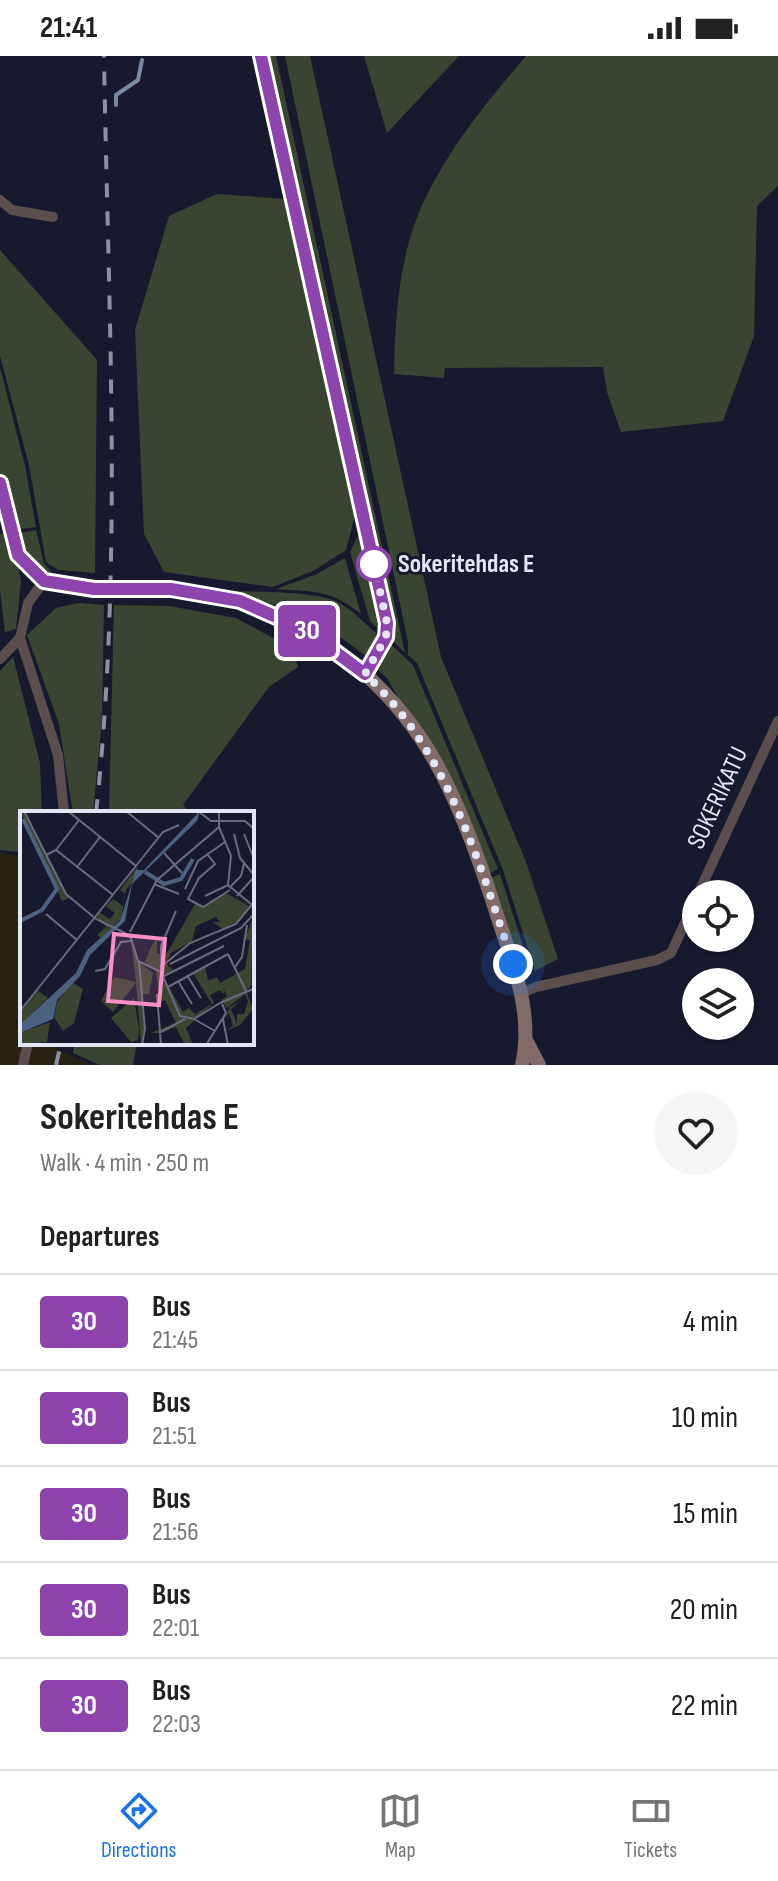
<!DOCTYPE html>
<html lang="en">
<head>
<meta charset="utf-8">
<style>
  :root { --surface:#fff; --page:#f6f6f6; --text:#222; --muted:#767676; --line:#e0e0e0; --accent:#1a73e8 }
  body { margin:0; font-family:"Sofia Sans Condensed",sans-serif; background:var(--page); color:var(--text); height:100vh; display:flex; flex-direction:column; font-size:30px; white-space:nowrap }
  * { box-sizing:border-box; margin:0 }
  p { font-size:26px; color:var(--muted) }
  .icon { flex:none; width:44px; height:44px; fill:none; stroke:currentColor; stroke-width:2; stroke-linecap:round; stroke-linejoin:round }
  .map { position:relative; height:1009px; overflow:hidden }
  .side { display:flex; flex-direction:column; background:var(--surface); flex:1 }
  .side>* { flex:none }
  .badge { padding:0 16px; border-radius:6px; font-size:28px; line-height:52px }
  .controls { position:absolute; left:682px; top:824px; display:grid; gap:16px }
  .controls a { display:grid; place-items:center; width:72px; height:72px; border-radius:50%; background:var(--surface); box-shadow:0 2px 6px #0004; font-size:40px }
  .you { position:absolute; width:40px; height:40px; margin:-20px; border:6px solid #fff; border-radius:50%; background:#1a73e8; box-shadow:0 0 0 12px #1a73e833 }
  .map>.badge { position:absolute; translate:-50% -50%; box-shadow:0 0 0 4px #fff }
  h2 { padding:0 40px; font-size:30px; line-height:72px }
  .round { display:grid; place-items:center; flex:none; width:84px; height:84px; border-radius:42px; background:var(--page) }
  .head { display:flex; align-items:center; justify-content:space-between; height:136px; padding:0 40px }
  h1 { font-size:38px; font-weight:700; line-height:60px }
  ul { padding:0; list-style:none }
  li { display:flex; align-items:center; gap:24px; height:96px; padding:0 40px; border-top:2px solid var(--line) }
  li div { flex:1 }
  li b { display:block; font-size:30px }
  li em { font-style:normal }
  li .badge { min-width:88px; font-weight:700; text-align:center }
  .status { display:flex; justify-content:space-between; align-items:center; height:56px; padding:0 40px; background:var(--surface); direction:ltr }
  .status svg { height:22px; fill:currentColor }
  .dock { display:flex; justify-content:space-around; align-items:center; height:112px; border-top:2px solid var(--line); background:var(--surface); font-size:22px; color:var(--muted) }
  .dock a { display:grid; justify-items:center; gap:4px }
  .dock .on { color:var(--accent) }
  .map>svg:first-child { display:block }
</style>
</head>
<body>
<div class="status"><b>21:41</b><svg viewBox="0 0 49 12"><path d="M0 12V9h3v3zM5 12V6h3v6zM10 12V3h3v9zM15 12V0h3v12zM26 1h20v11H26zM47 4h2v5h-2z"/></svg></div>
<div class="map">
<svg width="778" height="1009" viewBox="0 0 778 1009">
  <rect width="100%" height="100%" fill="#17192f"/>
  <polygon fill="#282211" points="0,797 22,800 22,987 44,987 92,1009 0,1009"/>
  <g fill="#394531">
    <polygon points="266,0 276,0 405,597 388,580"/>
    <polygon points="285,0 310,0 441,601 526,806 558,903 535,915 503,814 417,607 408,599 408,586"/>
    <polygon points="364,0 459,0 387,77"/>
    <path d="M 526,0 L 778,0 L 778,130 L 757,150 L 754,280 L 723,365 L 621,376 L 607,336 L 603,311 L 445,312 L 444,322 L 394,318 C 395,262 399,197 424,145 C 449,92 488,44 526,0 Z"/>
    <polygon points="217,138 286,143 337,365 344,416 355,459 346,494 315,514 273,531 164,516 144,478 135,274 169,160"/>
    <polygon points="0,194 97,304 95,517 58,514 46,506 29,409 0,300"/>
    <polygon points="0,311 25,410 36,471 13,474 0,418"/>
    <polygon points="363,470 384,578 370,565 350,496"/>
    <path d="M 36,474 L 44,507 L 52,517 C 29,516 24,496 14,478 Z"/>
    <polygon points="11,477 21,525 16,573 5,576 0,533 0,478"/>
    <path d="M 345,502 L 361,558 C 330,533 314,536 276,533 L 317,518 Z"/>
    <path d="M 230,535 C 257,536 315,535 338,546 C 353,554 368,571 382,582 L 370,603 L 313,561 Z"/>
    <polygon points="79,547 104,549 102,664 93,757 73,757 59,668 27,579 56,552"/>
    <polygon points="114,549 169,550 236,562 292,592 298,611 269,631 183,749 190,757 109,757"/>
    <polygon points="386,584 413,609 498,813 486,819 435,707 387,622 373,609"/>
    <polygon points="13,601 40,707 42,757 22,757 22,796 0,794 0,615"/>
    <polygon points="500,818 532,918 514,928 487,823"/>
    <polygon points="74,987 137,987 133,1009 100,1009 73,997"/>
  </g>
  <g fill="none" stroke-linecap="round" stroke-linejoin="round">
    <polyline stroke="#7989a3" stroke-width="4" points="116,49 116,39 138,24 142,4"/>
    <g stroke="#5d4e4e" stroke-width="10">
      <polyline points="0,144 12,154 53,161"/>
      <polyline points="44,525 28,547 20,582 58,699 64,757"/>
      <polyline points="0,603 20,582"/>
      <polyline points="698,838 778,665"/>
      <polyline points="522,937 536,931 657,904 671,897 696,843"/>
      <polyline points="23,1009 28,987"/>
    </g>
    <polyline stroke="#5d4e4e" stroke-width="12" points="261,0 387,567 386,581 365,618"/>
    <g stroke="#836b6a" stroke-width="14">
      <path d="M 0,427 C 8,460 11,507 44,524 C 58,532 79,531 94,533"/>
      <path d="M 128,532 C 166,533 206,534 242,546 C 315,569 380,621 422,684 C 453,730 479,802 496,856 C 512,906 534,956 522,1009"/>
      <polyline points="527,986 539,1009"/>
    </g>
    <g stroke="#8e91a3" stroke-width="4" stroke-dasharray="14 14" stroke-linecap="butt">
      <path d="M 96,757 C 123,508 108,250 104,0"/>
      <polyline points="56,1009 61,987"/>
    </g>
    <polyline stroke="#836b6a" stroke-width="14" points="94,533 128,532"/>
  </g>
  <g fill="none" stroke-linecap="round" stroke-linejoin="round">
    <defs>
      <polyline id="line" points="0,427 18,499 44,525 94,533 171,533 240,545 306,574 365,618 386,581 387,567 261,0"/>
    </defs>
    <use href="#line" stroke="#fff" stroke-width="18"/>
    <use href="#line" stroke="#8e44ad" stroke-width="12"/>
    <path stroke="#e3e6f6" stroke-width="8" stroke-dasharray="0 14.4" d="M 374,508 L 387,567 L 386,581 L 365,618 C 447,694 479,805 513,908"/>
  </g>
  <circle fill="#fff" stroke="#8e44ad" stroke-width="4" cx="374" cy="508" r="16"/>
  <g text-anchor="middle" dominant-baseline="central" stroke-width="6" stroke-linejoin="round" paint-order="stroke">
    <g font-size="26" font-weight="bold" fill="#e3e6f6" stroke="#17192f" text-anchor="start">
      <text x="398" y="508">Sokeritehdas E</text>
    </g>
    <g font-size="26" fill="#e3e6f6" stroke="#17192f">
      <text transform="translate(718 742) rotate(-65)">SOKERIKATU</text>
    </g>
  </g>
  <g transform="translate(20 755)">
    <rect width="234" height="234" fill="#17192f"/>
    <path d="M 0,0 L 3,0 L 49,87 L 42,90 ZM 116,57 L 121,61 L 106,79 L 101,108 L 81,127 L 77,124 L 86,116 L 77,107 L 79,101 L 90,108 L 95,102 L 86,95 L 93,88 L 103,95 L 105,83 L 100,79 ZM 206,82 L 229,95 L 218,110 L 203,118 L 192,111 L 200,111 L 196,106 L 176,115 L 172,130 L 151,142 L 146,152 L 154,160 L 143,165 L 163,201 L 169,197 L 175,203 L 192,193 L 173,162 L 185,155 L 188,170 L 197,166 L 200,172 L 225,158 L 230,129 L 225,128 L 233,106 L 231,175 L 226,180 L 233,198 L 220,214 L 207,220 L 213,215 L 209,202 L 204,208 L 210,196 L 221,190 L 211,198 L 217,213 L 217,203 L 224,203 L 228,190 L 225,183 L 207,197 L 201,189 L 207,185 L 203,177 L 205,184 L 200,179 L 190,184 L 194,192 L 166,217 L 173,234 L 165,234 L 156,216 L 138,222 L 131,222 L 156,212 L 145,189 L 140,191 L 136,160 L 125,151 L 129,140 L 137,126 L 137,143 L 147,142 L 175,93 L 184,96 ZM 111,130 L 118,151 L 133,162 L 129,183 L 121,183 L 125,215 L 121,234 L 116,172 L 93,201 L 81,190 L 94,166 L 116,171 ZM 52,171 L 63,178 L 54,212 L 43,220 L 34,206 L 37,191 ZM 17,179 L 28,187 L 0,215 L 0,201 ZM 114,187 L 119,219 L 118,229 L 111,231 L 91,207 ZM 30,211 L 27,231 L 2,233 L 0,222 Z" fill="#394531"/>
    <path d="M 180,0 L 177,10 L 112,73 L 105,110 L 70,144 L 60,165 L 37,189 L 33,208 L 0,222 L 1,213 L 56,162 L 67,139 L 100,110 L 116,59 L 124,59 Z" fill="#4b6180"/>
    <path fill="none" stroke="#4b6180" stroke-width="4" d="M 125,61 L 144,73 L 161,68 L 173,48M 0,110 L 22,99 L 37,78 L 3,8"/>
    <path fill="none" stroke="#696b7f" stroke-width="2" d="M 4,0 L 46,83 L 76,108 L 109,124M 48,0 L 116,55M 106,0 L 139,27M 178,0 L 191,10 L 225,10 L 234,18M 199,16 L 211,45 L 208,74 L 231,93M 214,23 L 220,47 L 234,64M 224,23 L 234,48M 36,39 L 59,9M 144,42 L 162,62M 26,44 L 36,39 L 93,84M 188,44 L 195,53 L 179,67 L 168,88 L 183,96 L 210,79M 57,56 L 80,26M 134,73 L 159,83M 209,77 L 221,65 L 224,53M 165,78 L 178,50 L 205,31M 185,85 L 208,74M 217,85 L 234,66M 26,103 L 57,129M 234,117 L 234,184M 110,121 L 137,69 L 199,16 L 199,0M 110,124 L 118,150 L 141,161 L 160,205 L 174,208 L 200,192M 208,143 L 226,180M 119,151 L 125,218 L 122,234M 150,153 L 221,117 L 234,103M 141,156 L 170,132 L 216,113 L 234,91M 215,156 L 222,146 L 227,114M 141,157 L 141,135 L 156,100M 75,160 L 85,158 L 101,131 L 111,130M 167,164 L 181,187M 144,165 L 204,135M 158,170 L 172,193M 148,176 L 208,143M 137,183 L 141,234M 200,192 L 233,178M 0,200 L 143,21 L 159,14M 174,208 L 195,220M 203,208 L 208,234M 139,222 L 165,208M 186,234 L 206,202 L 202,193"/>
    <path fill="#fa8fc6" fill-opacity="0.15" stroke="#fa8fc6" stroke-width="4" d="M 94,123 L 145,128 L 139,194 L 88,190 Z"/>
    <rect width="234" height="234" fill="none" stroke="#e3e6f6" stroke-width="4"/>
  </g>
</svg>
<div class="controls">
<a><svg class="icon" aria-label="locate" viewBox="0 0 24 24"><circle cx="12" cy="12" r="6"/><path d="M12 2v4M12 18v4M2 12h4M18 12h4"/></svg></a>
<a><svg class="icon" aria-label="layers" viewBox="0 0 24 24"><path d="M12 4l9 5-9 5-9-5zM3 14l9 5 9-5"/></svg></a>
</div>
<div class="you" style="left:513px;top:908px"></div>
<b class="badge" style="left:307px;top:575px;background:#8e44ad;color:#fff">30</b>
</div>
<section class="side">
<div class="head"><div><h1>Sokeritehdas E</h1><p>Walk · 4 min · 250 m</p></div><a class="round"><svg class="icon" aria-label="heart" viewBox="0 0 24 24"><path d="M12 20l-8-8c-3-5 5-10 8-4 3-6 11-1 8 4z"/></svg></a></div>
<h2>Departures</h2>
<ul>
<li><span class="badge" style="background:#8e44ad;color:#fff">30</span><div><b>Bus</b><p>21:45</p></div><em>4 min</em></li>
<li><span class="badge" style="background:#8e44ad;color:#fff">30</span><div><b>Bus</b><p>21:51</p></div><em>10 min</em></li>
<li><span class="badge" style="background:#8e44ad;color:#fff">30</span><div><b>Bus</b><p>21:56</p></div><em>15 min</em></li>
<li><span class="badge" style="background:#8e44ad;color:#fff">30</span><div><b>Bus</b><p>22:01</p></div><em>20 min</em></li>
<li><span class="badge" style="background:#8e44ad;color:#fff">30</span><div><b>Bus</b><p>22:03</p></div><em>22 min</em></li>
</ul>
</section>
<nav class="dock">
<a class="on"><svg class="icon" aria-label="directions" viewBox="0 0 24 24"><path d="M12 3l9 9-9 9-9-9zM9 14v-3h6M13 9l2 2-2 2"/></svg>Directions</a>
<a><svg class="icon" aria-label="map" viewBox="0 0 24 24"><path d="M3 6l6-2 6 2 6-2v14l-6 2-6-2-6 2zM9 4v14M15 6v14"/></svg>Map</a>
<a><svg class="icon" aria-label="tickets" viewBox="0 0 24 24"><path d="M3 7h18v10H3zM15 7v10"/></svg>Tickets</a>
</nav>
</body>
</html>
